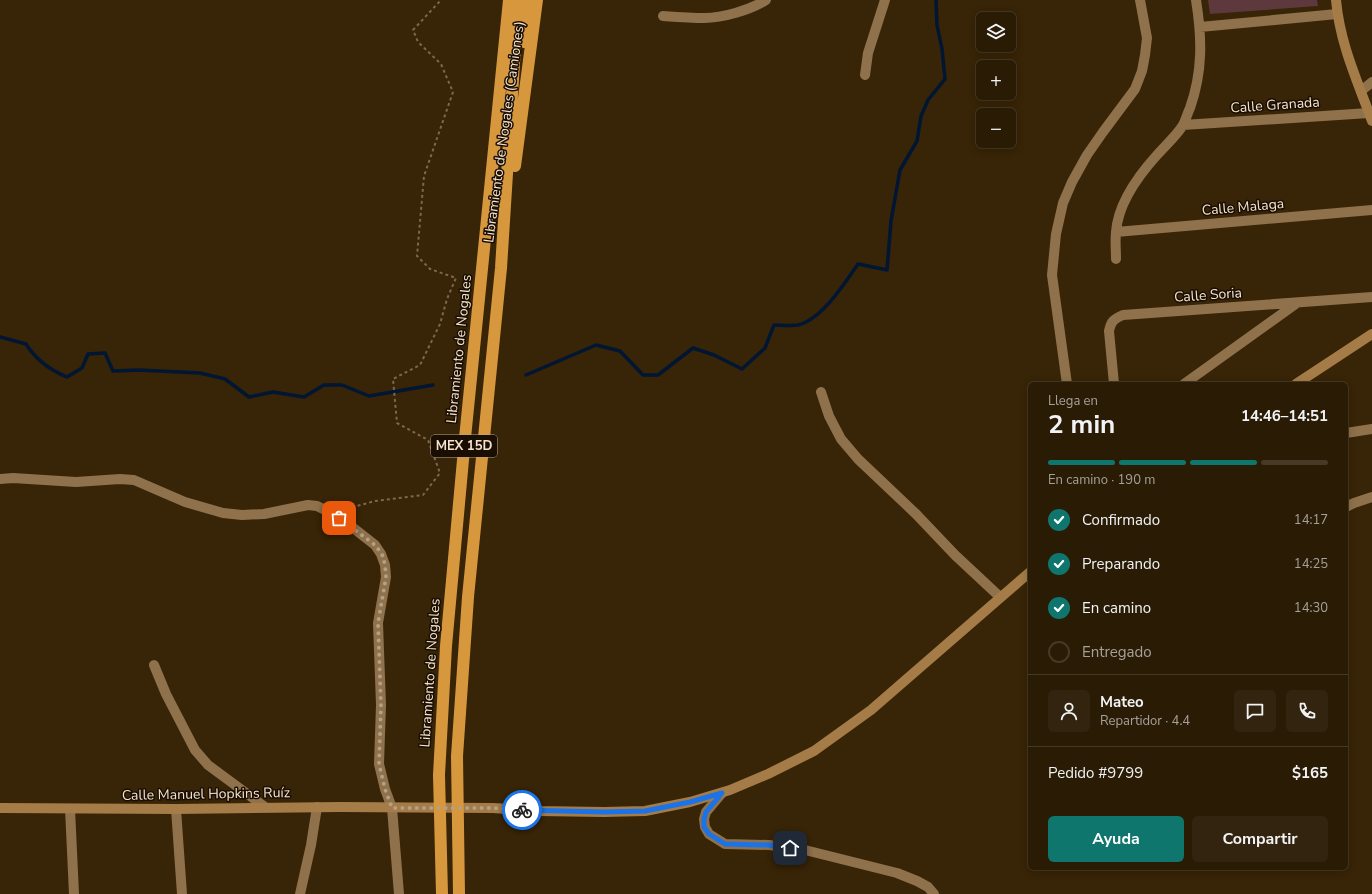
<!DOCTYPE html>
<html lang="es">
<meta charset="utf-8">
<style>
:root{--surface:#2a1b04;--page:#32240e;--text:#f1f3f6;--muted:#a5a19a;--line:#463926;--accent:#0f766e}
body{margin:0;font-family:"Nunito Sans",sans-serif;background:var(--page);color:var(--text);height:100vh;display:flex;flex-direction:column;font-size:15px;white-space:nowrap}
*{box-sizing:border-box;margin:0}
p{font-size:13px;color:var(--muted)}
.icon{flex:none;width:22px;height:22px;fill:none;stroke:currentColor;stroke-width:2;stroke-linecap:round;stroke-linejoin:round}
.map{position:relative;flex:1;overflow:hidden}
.details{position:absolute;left:1028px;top:382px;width:320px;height:488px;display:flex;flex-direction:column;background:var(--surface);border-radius:6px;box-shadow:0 2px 10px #0003,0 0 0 1px var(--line)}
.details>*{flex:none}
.fabs{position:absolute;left:976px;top:12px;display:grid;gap:8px}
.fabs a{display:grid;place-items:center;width:40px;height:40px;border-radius:6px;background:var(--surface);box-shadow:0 2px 10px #0003,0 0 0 1px var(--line);font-size:20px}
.pin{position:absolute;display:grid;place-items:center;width:34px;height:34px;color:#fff;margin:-17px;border-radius:8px;box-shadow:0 2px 6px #0006}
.courier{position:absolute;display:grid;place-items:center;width:40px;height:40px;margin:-20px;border:3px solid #1a73e8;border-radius:50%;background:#fff;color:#222;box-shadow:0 1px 5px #0007}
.head em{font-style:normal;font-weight:700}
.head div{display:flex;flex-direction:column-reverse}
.head{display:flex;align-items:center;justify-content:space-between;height:68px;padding:0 20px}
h1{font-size:26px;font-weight:700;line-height:30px}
.bar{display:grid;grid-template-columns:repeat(4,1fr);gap:6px 4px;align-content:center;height:48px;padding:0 20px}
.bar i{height:5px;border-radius:3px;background:var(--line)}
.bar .on{background:var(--accent)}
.bar p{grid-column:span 4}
.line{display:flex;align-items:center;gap:10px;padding:0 20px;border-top:1px solid var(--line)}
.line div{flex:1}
.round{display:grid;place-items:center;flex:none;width:42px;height:42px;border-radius:6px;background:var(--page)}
ol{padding:0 20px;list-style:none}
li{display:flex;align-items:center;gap:12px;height:44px}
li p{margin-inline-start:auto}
li .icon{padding:4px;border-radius:50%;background:var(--accent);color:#fff;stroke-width:4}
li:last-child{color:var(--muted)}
li i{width:22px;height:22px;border:2px solid var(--line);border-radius:50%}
.primary-button{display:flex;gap:8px;margin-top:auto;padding:8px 20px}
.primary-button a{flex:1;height:46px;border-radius:6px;background:var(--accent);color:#fff;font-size:16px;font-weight:700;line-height:46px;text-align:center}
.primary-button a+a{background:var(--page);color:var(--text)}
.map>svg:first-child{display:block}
.green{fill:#5d383c}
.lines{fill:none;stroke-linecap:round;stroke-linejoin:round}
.stream{stroke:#001633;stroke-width:3.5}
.path{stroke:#7b684d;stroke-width:2;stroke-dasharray:3 3;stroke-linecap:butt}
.street{stroke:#8f714b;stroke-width:10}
.secondary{stroke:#a57c47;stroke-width:10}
.highway{stroke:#d7973d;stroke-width:12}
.done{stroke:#b2a088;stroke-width:4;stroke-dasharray:0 7.2}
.route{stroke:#1a73e8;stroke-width:5}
.labels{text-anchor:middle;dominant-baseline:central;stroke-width:3;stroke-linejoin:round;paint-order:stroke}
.shield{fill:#1a0e02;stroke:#b3a391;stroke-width:1}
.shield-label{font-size:13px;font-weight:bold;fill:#f4e3ce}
.street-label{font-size:14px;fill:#f4e3ce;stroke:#1a0e02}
</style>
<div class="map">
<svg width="1372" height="894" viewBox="0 0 1372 894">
<rect width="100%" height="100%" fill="#382406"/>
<path class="green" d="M1208 0H1317L1318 6 1210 14Z"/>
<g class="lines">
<path class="stream" d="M0 337 26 344C36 360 50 370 67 377L82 368 88 354 105 353 113 371 139 370 200 373 225 379 249 397 273 392 304 397 324 385H342L369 396 433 385
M526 375 596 345 620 351 643 375H658L693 348 714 355 742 369 765 348 774 325C781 325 791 326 798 325 822 319 845 283 858 264L887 270 891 221 900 170 917 141 921 116 928 100 945 79 942 49 937 25 936 0"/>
<path class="path" d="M346 509 375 501 423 495 440 473 428 440 397 423 393 379 420 365 440 324 447 299 456 278 430 269 417 256 424 176 453 92 441 64 418 42 413 30 441 0"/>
<path class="street" d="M663 16C677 17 690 18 704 18 723 18 750 10 766 0
M1200 27 1337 14
M865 75 868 53 885 0
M1361 91 1372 82
M1183 125 1369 113
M1116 232 1372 210
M1116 259C1116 250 1115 241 1116 232 1118 203 1138 176 1157 155 1164 147 1178 134 1183 125 1186 120 1187 114 1190 108 1203 71 1202 38 1196 0
M1067 384 1052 275 1056 234 1063 203 1072 182 1087 155 1103 132 1135 89 1142 71 1145 55 1147 38 1140 0
M1114 384 1109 331C1111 321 1114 319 1123 315L1372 297
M1184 384 1297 303
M821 392 829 416 841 439 858 459 916 514 955 555 1000 597
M1346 433 1372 429
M0 479 13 478 76 482 120 479 134 480 185 502 223 513 242 515 264 514 308 505 317 506 331 513 347 523 375 545 381 554 385 565 386 577 378 623 381 705 379 764 385 789 392 808 399 894
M1346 507 1354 503 1372 497
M154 665 166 694 195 750 208 765 265 807
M722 793 706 812 704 819 705 827 709 834 725 844 769 845 801 849 897 873 917 881 928 887 934 894
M70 809 74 894
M176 809 182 894
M300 894 311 845 317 807"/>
<path class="secondary" d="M1336 0C1340 44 1357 80 1372 121
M1296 384 1372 334
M0 808 176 809 340 807 493 808 538 811 604 812 645 811 690 802 730 790 768 774 814 751 871 710 1030 572"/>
<path class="highway" d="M524 42 528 0
M515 166 537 0
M442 894 439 775 446 646 465 438 509 0
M459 894 457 756 468 597 501 268 518 0"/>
</g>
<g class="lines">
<path class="done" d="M339 518 375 545 382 554 385 565 386 577 378 623 381 705 379 764 385 789 392 808H493L522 810"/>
<path class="route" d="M522 810 604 812 645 811 690 802 722 793 706 812 704 819V827L709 834 725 844 768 845 790 848"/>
</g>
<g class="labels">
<rect class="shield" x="431" y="435" width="66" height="22" rx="3"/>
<g class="shield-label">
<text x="464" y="446">MEX 15D</text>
</g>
<g class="street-label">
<text transform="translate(1275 105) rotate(-4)">Calle Granada</text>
<text transform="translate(504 132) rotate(-82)">Libramiento de Nogales (Camiones)</text>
<text transform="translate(1243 207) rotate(-5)">Calle Malaga</text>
<text transform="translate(1208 295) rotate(-4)">Calle Soria</text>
<text transform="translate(459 349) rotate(-84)">Libramiento de Nogales</text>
<text transform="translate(430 673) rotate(-86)">Libramiento de Nogales</text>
<text transform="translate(206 794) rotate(-1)">Calle Manuel Hopkins Ruíz</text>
</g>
</g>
</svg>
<div class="fabs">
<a><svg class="icon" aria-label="layers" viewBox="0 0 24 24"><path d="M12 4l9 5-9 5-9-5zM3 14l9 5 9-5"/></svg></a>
<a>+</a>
<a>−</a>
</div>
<div class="pin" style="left:339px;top:518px;background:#ea580c"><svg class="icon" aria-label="bag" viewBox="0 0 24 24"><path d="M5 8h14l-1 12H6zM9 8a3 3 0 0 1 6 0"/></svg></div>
<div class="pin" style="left:790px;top:848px;background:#1f2937"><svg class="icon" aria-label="home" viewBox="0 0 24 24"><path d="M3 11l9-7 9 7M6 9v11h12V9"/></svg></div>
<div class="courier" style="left:522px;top:810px"><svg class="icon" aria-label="bike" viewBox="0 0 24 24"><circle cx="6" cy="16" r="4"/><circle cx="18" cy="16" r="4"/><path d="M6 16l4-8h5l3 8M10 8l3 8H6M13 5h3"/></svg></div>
<section class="details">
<div class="head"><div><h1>2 min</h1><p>Llega en</p></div><em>14:46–14:51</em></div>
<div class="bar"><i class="on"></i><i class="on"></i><i class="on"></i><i></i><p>En camino · 190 m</p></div>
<ol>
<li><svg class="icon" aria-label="check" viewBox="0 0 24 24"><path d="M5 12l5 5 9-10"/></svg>Confirmado<p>14:17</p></li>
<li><svg class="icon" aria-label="check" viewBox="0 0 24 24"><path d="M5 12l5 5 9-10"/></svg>Preparando<p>14:25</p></li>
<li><svg class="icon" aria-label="check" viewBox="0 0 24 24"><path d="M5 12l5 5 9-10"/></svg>En camino<p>14:30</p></li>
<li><i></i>Entregado</li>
</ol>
<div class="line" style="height:72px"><a class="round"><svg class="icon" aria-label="person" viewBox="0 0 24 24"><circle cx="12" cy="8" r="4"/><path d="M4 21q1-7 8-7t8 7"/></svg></a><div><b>Mateo</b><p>Repartidor · 4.4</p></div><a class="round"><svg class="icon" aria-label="chat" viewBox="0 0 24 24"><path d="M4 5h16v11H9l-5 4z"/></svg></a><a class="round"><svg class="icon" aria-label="phone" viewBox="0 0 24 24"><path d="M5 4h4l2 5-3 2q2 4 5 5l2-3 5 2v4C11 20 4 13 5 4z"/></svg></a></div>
<div class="line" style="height:52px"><div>Pedido #9799</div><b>$165</b></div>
<div class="primary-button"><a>Ayuda</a><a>Compartir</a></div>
</section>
</div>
